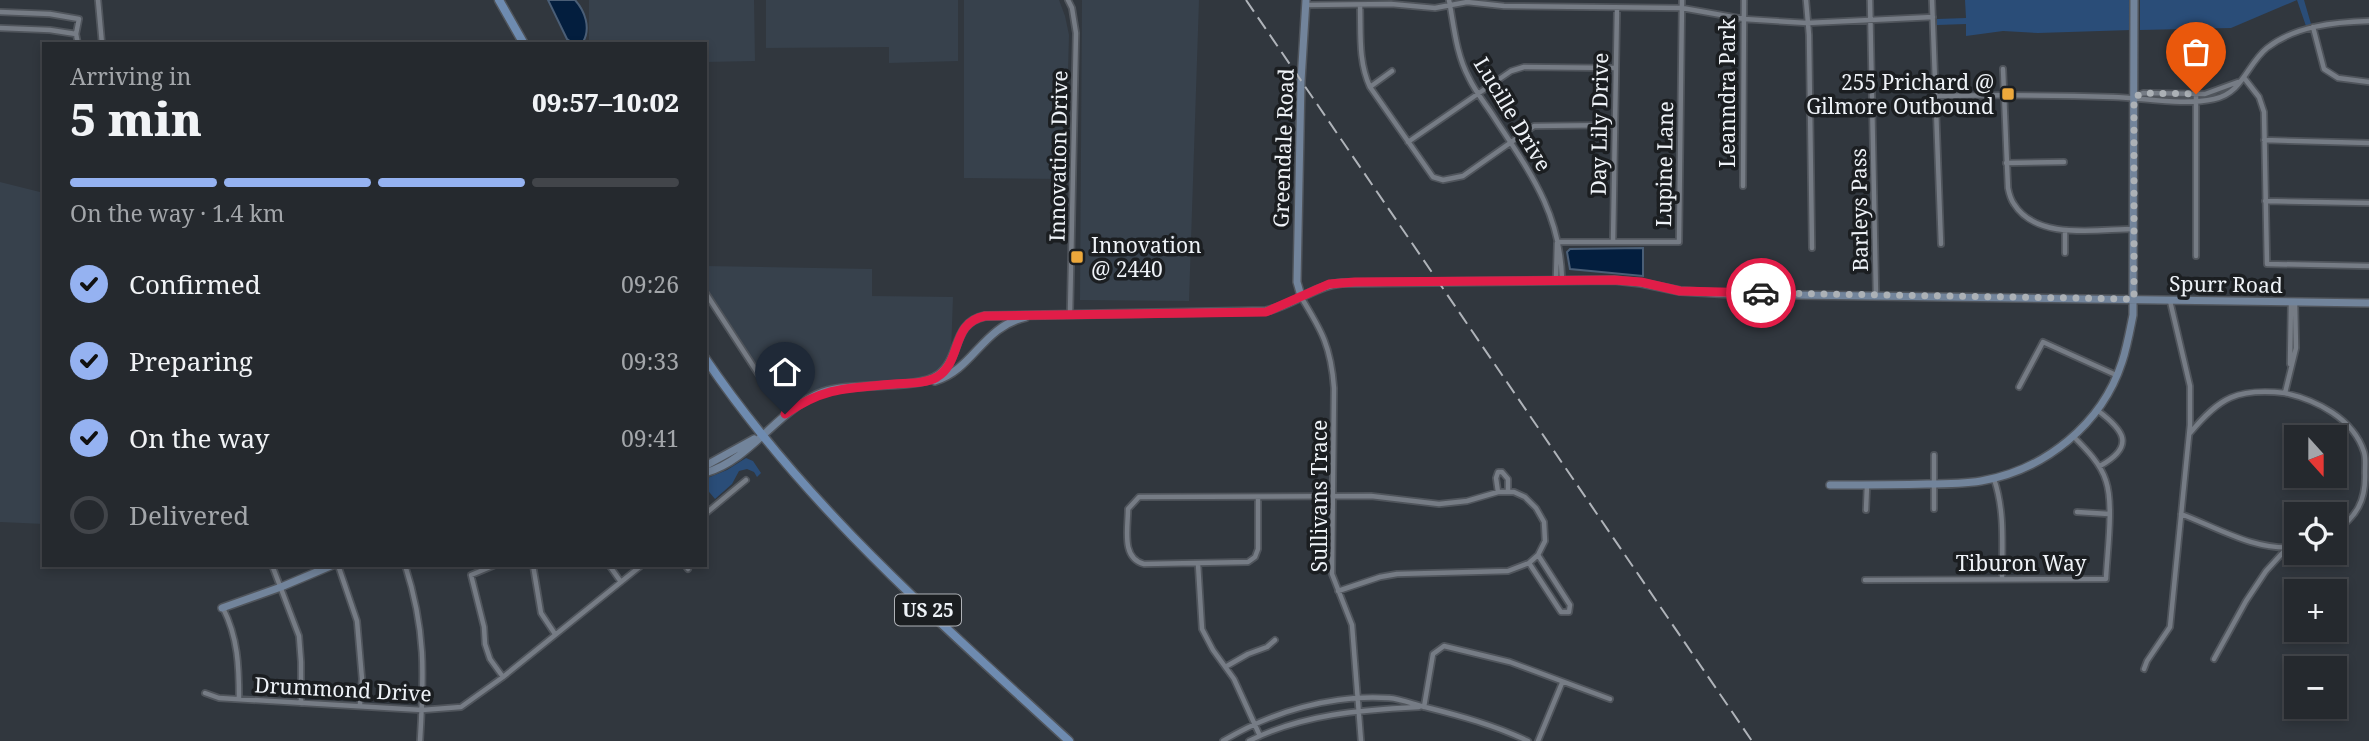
<!DOCTYPE html>
<meta charset="utf-8">
<style>
:root{--surface:#25292e;--page:#31353a;--text:#f1f3f6;--muted:#a3a6aa;--line:#42454a;--accent:#95b2f1}
body{margin:0;font-family:"Noto Serif",serif;background:var(--page);color:var(--text);height:100vh;display:flex;flex-direction:column;font-size:26px;white-space:nowrap}
*{box-sizing:border-box;margin:0}
p{font-size:23px;color:var(--muted)}
.icon{flex:none;width:38px;height:38px;fill:none;stroke:currentColor;stroke-width:2;stroke-linecap:round;stroke-linejoin:round}
.map{position:relative;flex:1;overflow:hidden}
.panel{position:absolute;left:42px;top:42px;width:665px;height:525px;display:flex;flex-direction:column;background:var(--surface);border-radius:0px;box-shadow:0 4px 10px #0003,0 0 0 2px var(--line)}
.panel>*{flex:none}
.needle{width:46px;rotate:159deg}
.buttons{position:absolute;left:2284px;top:425px;display:grid;gap:14px}
.buttons a{display:grid;place-items:center;width:63px;height:63px;border-radius:0px;background:var(--surface);box-shadow:0 4px 10px #0003,0 0 0 2px var(--line);font-size:35px}
.pin{position:absolute;display:grid;place-items:center;width:60px;height:60px;color:#fff;margin:-72px -30px;border-radius:50% 50% 50% 0;rotate:-45deg;box-shadow:0 0 7px #0007}
.pin .icon{rotate:45deg}
.courier{position:absolute;display:grid;place-items:center;width:70px;height:70px;margin:-35px;border:5px solid #e11d48;border-radius:50%;background:#fff;color:#222;box-shadow:0 2px 9px #0007}
.headline em{font-style:normal;font-weight:800}
.headline div{display:flex;flex-direction:column-reverse}
.headline{display:flex;align-items:center;justify-content:space-between;height:119px;padding:0 28px}
h1{font-size:46px;font-weight:800;line-height:52px}
.bar{display:grid;grid-template-columns:repeat(4,1fr);gap:10px 7px;align-content:center;height:84px;padding:0 28px}
.bar i{height:9px;border-radius:5px;background:var(--line)}
.bar .current{background:var(--accent)}
.bar p{grid-column:span 4}
ol{padding:0 28px;list-style:none}
li{display:flex;align-items:center;gap:21px;height:77px}
li p{margin-inline-start:auto}
li .icon{padding:7px;border-radius:50%;background:var(--accent);color:#111;stroke-width:4}
li:last-child{color:var(--muted)}
li i{width:38px;height:38px;border:4px solid var(--line);border-radius:50%}
.map>svg:first-child{display:block}
.built{fill:#37414c}
.green{fill:#2a4d78}
.water{fill:#031e3e;stroke:#4a5e76;stroke-width:2}
.lines{fill:none;stroke-linecap:round;stroke-linejoin:round}
.street-casing{stroke:#50555c;stroke-width:8}
.secondary-casing{stroke:#50555c;stroke-width:10}
.primary-casing{stroke:#50555c;stroke-width:11}
.street{stroke:#767c85;stroke-width:4.5}
.secondary{stroke:#72849b;stroke-width:7}
.primary{stroke:#6e8bb0;stroke-width:8}
.rail{stroke:#afb3b9;stroke-width:2;stroke-dasharray:14 7;stroke-linecap:butt}
.done{stroke:#acb1b6;stroke-width:7;stroke-dasharray:0 12.6}
.route{stroke:#e11d48;stroke-width:9}
.poi-dot{fill:#eda83b;stroke:#1b1e21;stroke-width:2.5}
.labels{text-anchor:middle;dominant-baseline:central;stroke-width:7;stroke-linejoin:round;paint-order:stroke}
.shield{fill:#1b1e21;stroke:#afb2b7;stroke-width:2}
.shield-label{font-size:19px;font-weight:bold;fill:#eef2f7}
.poi-label{font-size:21px;fill:#eef2f7;stroke:#1b1e21;text-anchor:end}
.street-label{font-size:21px;fill:#eef2f7;stroke:#1b1e21}
</style>
<div class="map">
<svg width="2369" height="741" viewBox="0 0 2369 741">
<rect width="100%" height="100%" fill="#31373e"/>
<path class="built" d="M589 0H754L755 61 705 62V44H589Z
M766 0H958V61L889 63V47L766 48Z
M964 0H1059L1065 16 1069 35 1065 179 964 178Z
M1082 0H1199L1189 301 1080 300Z
M0 182 44 193V524L0 522Z
M705 266 872 269V296L953 297 951 353 939 371 919 381 853 382 827 387 804 396 783 409 705 296Z"/>
<path class="green" d="M1965 0H2131V30L2038 33 2003 31 1966 36V24L1937 25V19L1966 18Z
M2140 0H2304L2311 24 2306 26 2297 0 2231 28 2140 30Z
M746 458 753 461 761 473 757 477 754 472 747 469 739 471 732 484 715 499 705 487V479L727 470Z"/>
<path class="water" d="M548 0H575C585 11 591 28 583 42L574 44 567 39Z
M1643 248V276L1570 269 1567 252 1570 249Z"/>
<g class="lines">
<g class="street-casing">
<path id="street" d="M98 0 102 44
M1068 0 1072 8 1076 33 1070 313
M1449 0C1454 26 1456 54 1469 78 1475 91 1484 102 1492 114 1528 170 1560 210 1562 279
M1806 0 1809 35 1812 248
M1870 0 1876 295
M1932 0 1941 244
M1306 5 1391 4 1435 8 1467 2 1504 6 1682 8 1744 19 1807 23 1933 17
M1360 5C1361 33 1358 61 1370 87L1433 177 1443 180 1463 176 1534 126 1615 125
M0 12 50 14 79 19 76 34 78 44
M2313 27 2324 69 2338 78 2369 82
M0 28 50 30 76 34
M2003 69 2008 188C2009 193 2011 200 2014 204 2037 241 2098 229 2134 229
M2245 79 2259 97 2264 112 2267 264 2369 266
M1370 87 1392 71
M2196 94V256
M1936 96C1995 95 2054 95 2113 97 2146 98 2182 106 2214 99 2243 93 2247 64 2267 48 2295 26 2335 22 2369 21
M2135 97 2143 93 2205 94 2238 82
M2264 140 2369 143
M1408 142 1511 71 1524 67 1616 68
M2006 163 2064 162
M1743 186 1744 0
M2265 201 2369 203
M1558 242H1679L1682 0
M1613 242 1617 8
M2065 253V230
M1556 279 1557 243
M705 292 761 378
M1301 297C1322 331 1331 347 1334 388L1332 574 1352 625 1361 741
M2290 364 2291 302
M2019 387 2043 342 2116 375
M2285 393C2316 400 2353 418 2364 452 2366 458 2365 466 2365 473 2366 500 2357 517 2334 532
M2097 410C2124 430 2136 446 2100 466
M2190 433C2220 397 2237 388 2285 393L2296 348 2295 302
M1994 479C2005 511 2002 545 2002 579
M1498 492 1496 478 1498 472H1502L1508 479V491
M1258 497V549L1255 557 1248 562 1144 564C1121 558 1128 529 1128 509L1139 497 1371 496 1439 504 1467 501 1498 492H1514L1525 497 1536 508 1544 522 1545 541 1538 555 1529 563 1508 571 1397 574 1380 577 1338 591
M1934 509V455
M1866 510 1867 485
M2077 512 2109 514
M705 514 746 480
M2181 514C2218 528 2255 551 2296 547
M1529 563 1561 612H1569L1570 605 1538 555
M1198 564 1202 629 1213 650 1234 679 1260 736
M272 565 299 636 301 662V703
M338 565 357 621 362 679 360 704
M405 565C426 630 424 674 420 741
M495 565 471 575 484 627 485 644 490 659 503 677
M533 565 541 613 555 634
M609 565 621 582
M685 565 688 569
M1865 580 2106 579C2107 553 2114 505 2106 481 2101 464 2086 449 2074 437
M223 608C238 638 239 666 239 699
M2214 659 2246 601 2266 571 2287 548
M1227 666 1248 654 1267 647 1275 640
M2144 669 2147 661 2170 627 2190 425V386L2170 301
M205 693 219 698 422 710 461 707 503 677 642 565
M1424 707 1433 654 1444 646 1510 662 1610 699
M1223 741C1271 712 1332 694 1389 698 1401 699 1413 704 1425 707 1461 716 1494 725 1528 741
M1249 741C1303 714 1360 710 1419 707
M1538 741 1562 683"/>
</g>
<g class="secondary-casing">
<path id="secondary" d="M1301 296 1297 282 1301 81 1306 0
M935 381C974 369 982 327 1026 317
M705 466 754 439
M705 473C753 459 777 409 823 392 851 382 919 390 938 375 962 358 951 323 985 316L1266 311C1293 305 1314 286 1342 283L1614 280 1641 283 1680 291 1732 294 2369 303
M1830 485C1863 485 1895 485 1927 484 1945 484 1963 484 1981 481 2045 470 2102 424 2122 362 2127 347 2130 330 2133 315L2134 0
M222 608 281 587 333 565"/>
</g>
<g class="primary-casing">
<path id="primary" d="M499 0 524 44
M705 358C806 507 938 620 1069 741"/>
</g>
<use href="#street" class="street"/>
<use href="#secondary" class="secondary"/>
<use href="#primary" class="primary"/>
<path class="rail" d="M1246 0 1752 741"/>
</g>
<g class="lines">
<path class="done" d="M1761 293 2134 299V97L2143 93 2196 94"/>
<path class="route" d="M785 414C824 387 848 388 894 384 907 383 925 384 937 377 963 361 950 323 985 316L1266 312 1329 284 1355 282 1614 280 1641 282 1680 291 1761 293"/>
</g>
<g class="poi-dot">
<rect x="2001" y="87" width="14" height="14" rx="3.5"/>
<rect x="1070" y="250" width="14" height="14" rx="3.5"/>
</g>
<g class="labels">
<rect class="shield" x="895" y="594.5" width="66" height="31" rx="5"/>
<g class="shield-label">
<text x="928" y="610">US 25</text>
</g>
<g class="poi-label">
<text x="1994" y="82">255 Prichard @<tspan x="1994" dy="24">Gilmore Outbound</tspan></text>
<text x="1091" y="245" text-anchor="start">Innovation<tspan x="1091" dy="24">@ 2440</tspan></text>
</g>
<g class="street-label">
<text transform="translate(1727 93) rotate(-90)">Leanndra Park</text>
<text transform="translate(1513 114) rotate(59)">Lucille Drive</text>
<text transform="translate(1599 124) rotate(-89)">Day Lily Drive</text>
<text transform="translate(1283 148) rotate(-88)">Greendale Road</text>
<text transform="translate(1058 156) rotate(-89)">Innovation Drive</text>
<text transform="translate(1664 164) rotate(-89)">Lupine Lane</text>
<text transform="translate(1859 210) rotate(-91)">Barleys Pass</text>
<text transform="translate(2226 284) rotate(1)">Spurr Road</text>
<text transform="translate(1319 496) rotate(-90)">Sullivans Trace</text>
<text x="2021" y="563">Tiburon Way</text>
<text transform="translate(343 689) rotate(3)">Drummond Drive</text>
</g>
</g>
</svg>
<div class="buttons">
<a><svg class="needle" viewBox="-14 -14 28 28"><path d="M0-13l5 13h-10z" fill="#e53935"/><path d="M0 13l5-13h-10z" fill="#a3a6aa"/></svg></a>
<a><svg class="icon" aria-label="locate" viewBox="0 0 24 24"><circle cx="12" cy="12" r="6"/><path d="M12 2v4M12 18v4M2 12h4M18 12h4"/></svg></a>
<a>+</a>
<a>−</a>
</div>
<div class="pin" style="left:2196px;top:94px;background:#ea580c"><svg class="icon" aria-label="bag" viewBox="0 0 24 24"><path d="M5 8h14l-1 12H6zM9 8a3 3 0 0 1 6 0"/></svg></div>
<div class="pin" style="left:785px;top:414px;background:#1f2937"><svg class="icon" aria-label="home" viewBox="0 0 24 24"><path d="M3 11l9-7 9 7M6 9v11h12V9"/></svg></div>
<div class="courier" style="left:1761px;top:293px"><svg class="icon" aria-label="car" viewBox="0 0 24 24"><path d="M5 17H2v-5l4-1 3-4h7l3 4 3 1v5h-3M9 17h6M6 11h13"/><circle cx="7" cy="17" r="2"/><circle cx="17" cy="17" r="2"/></svg></div>
<section class="panel">
<div class="headline"><div><h1>5 min</h1><p>Arriving in</p></div><em>09:57–10:02</em></div>
<div class="bar"><i class="current"></i><i class="current"></i><i class="current"></i><i></i><p>On the way · 1.4 km</p></div>
<ol>
<li><svg class="icon" aria-label="check" viewBox="0 0 24 24"><path d="M5 12l5 5 9-10"/></svg>Confirmed<p>09:26</p></li>
<li><svg class="icon" aria-label="check" viewBox="0 0 24 24"><path d="M5 12l5 5 9-10"/></svg>Preparing<p>09:33</p></li>
<li><svg class="icon" aria-label="check" viewBox="0 0 24 24"><path d="M5 12l5 5 9-10"/></svg>On the way<p>09:41</p></li>
<li><i></i>Delivered</li>
</ol>
</section>
</div>
